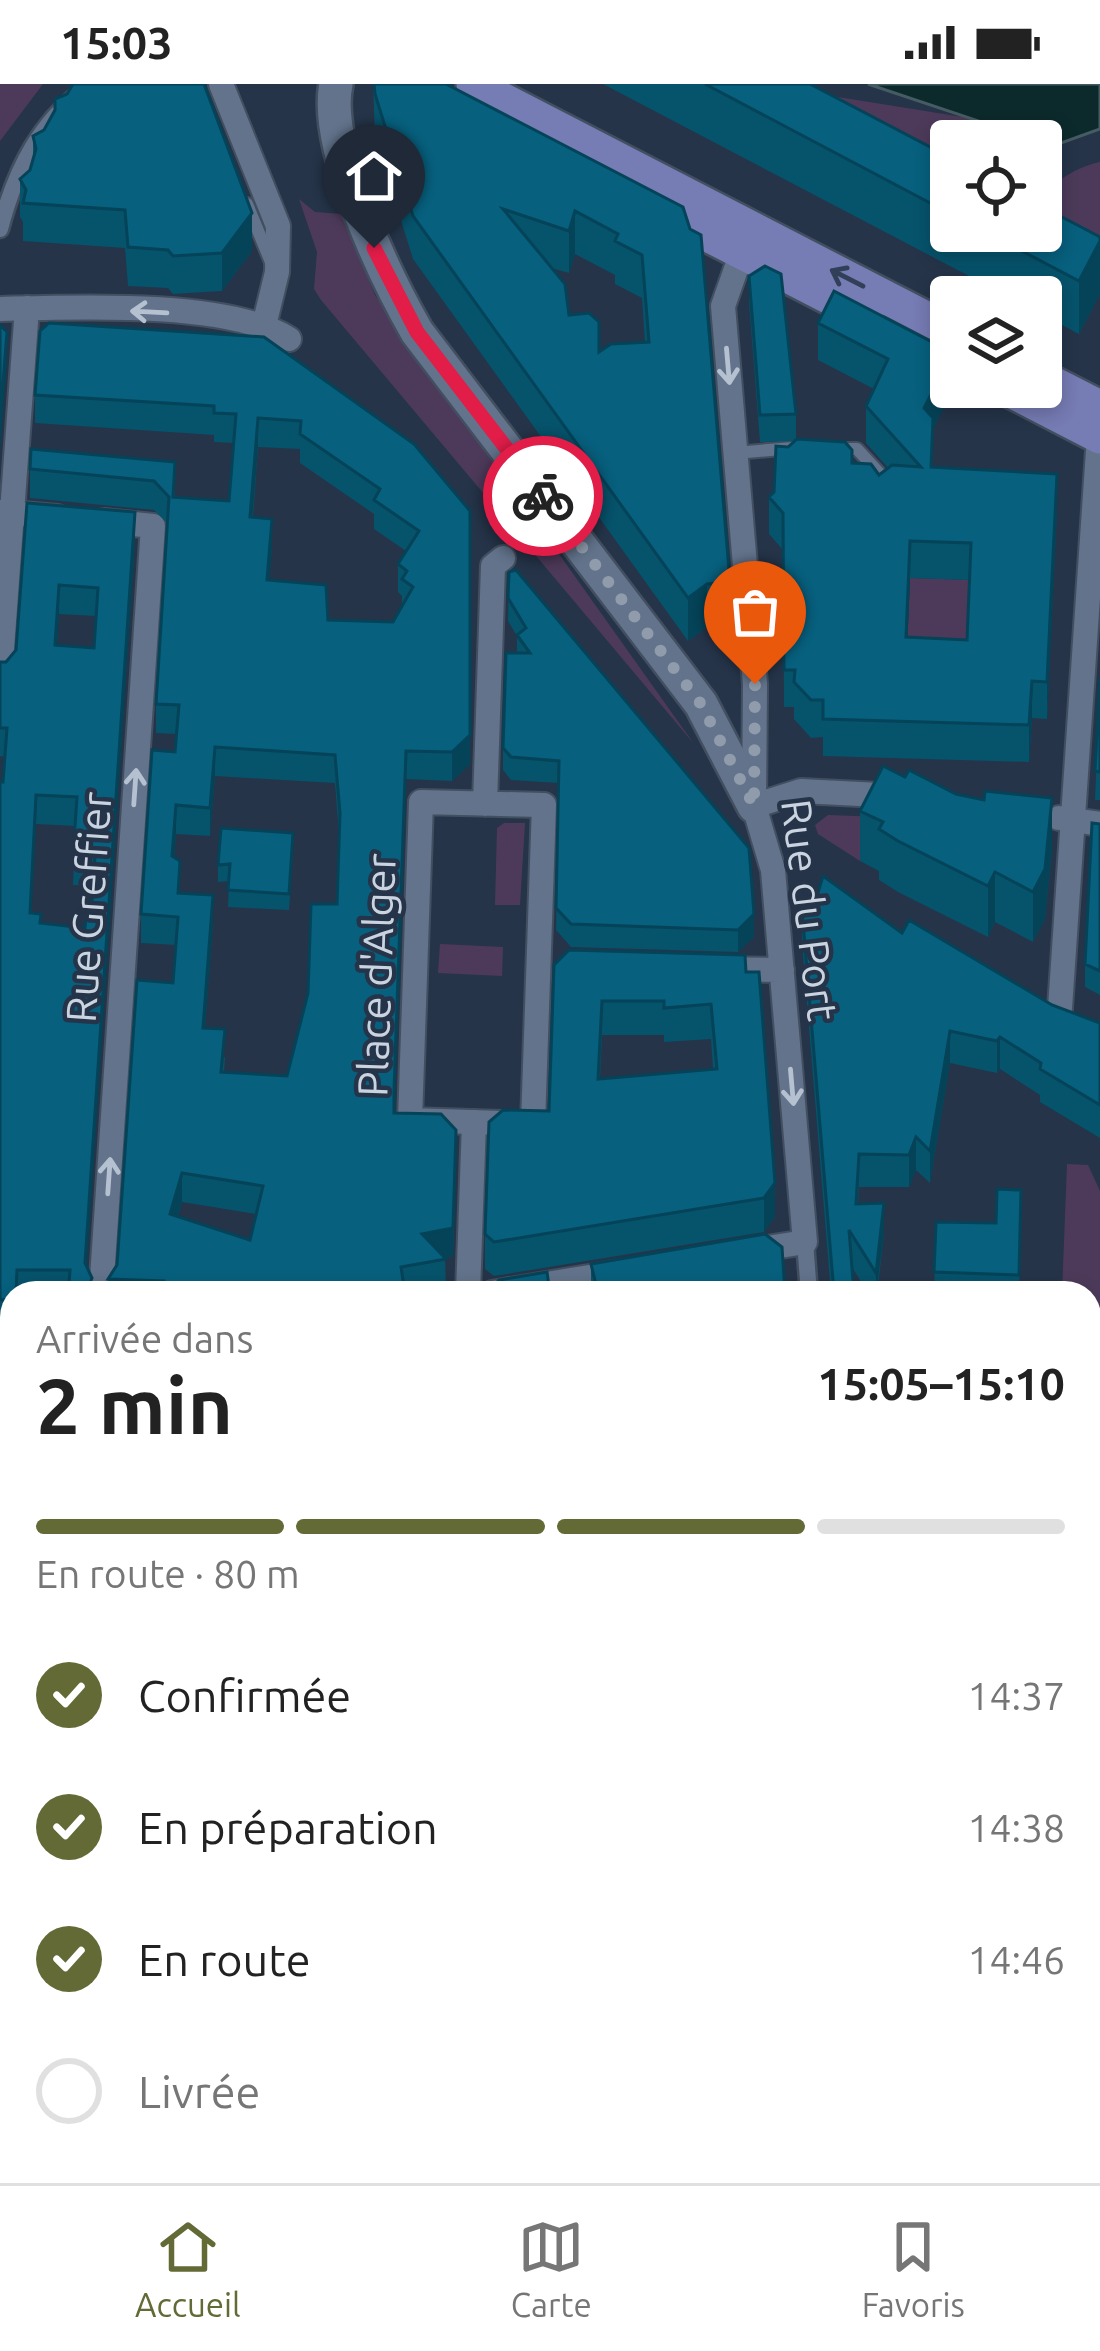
<!DOCTYPE html>
<html lang="fr">
<meta charset="utf-8">
<style>
:root{--surface:#fff;--page:#f6f6f6;--text:#222;--muted:#767676;--line:#e0e0e0;--accent:#636a35}
body{margin:0;font-family:Ubuntu,sans-serif;background:var(--page);color:var(--text);height:100vh;display:flex;flex-direction:column;font-size:45px;white-space:nowrap}
*{box-sizing:border-box;margin:0}
p{font-size:39px;color:var(--muted)}
.icon{flex:none;width:66px;height:66px;fill:none;stroke:currentColor;stroke-width:2;stroke-linecap:round;stroke-linejoin:round}
.map{position:relative;flex:1;overflow:hidden}
.side{position:absolute;left:0px;top:1197px;width:1101px;height:903px;display:flex;flex-direction:column;background:var(--surface);border-radius:36px 36px 0 0;box-shadow:0 6px 18px #0003}
.side>*{flex:none}
.fabs{position:absolute;left:930px;top:36px;display:grid;gap:24px}
.fabs a{display:grid;place-items:center;width:132px;height:132px;border-radius:12px;background:var(--surface);box-shadow:0 6px 18px #0003;font-size:60px}
.pin{position:absolute;display:grid;place-items:center;width:102px;height:102px;color:#fff;margin:-123px -51px;border-radius:50% 50% 50% 0;rotate:-45deg;box-shadow:0 0 12px #0007}
.pin .icon{rotate:45deg}
.courier{position:absolute;display:grid;place-items:center;width:120px;height:120px;margin:-60px;border:9px solid #e11d48;border-radius:50%;background:#fff;color:#222;box-shadow:0 3px 15px #0007}
.overview em{font-style:normal;font-weight:700}
.overview div{display:flex;flex-direction:column-reverse}
.overview{display:flex;align-items:center;justify-content:space-between;height:204px;padding:0 36px}
h1{font-size:78px;font-weight:700;line-height:90px}
.bar{display:grid;grid-template-columns:repeat(4,1fr);gap:18px 12px;align-content:center;height:144px;padding:0 36px}
.bar i{height:15px;border-radius:9px;background:var(--line)}
.bar .current{background:var(--accent)}
.bar p{grid-column:span 4}
ol{padding:0 36px;list-style:none}
li{display:flex;align-items:center;gap:36px;height:132px}
li p{margin-inline-start:auto}
li .icon{padding:12px;border-radius:50%;background:var(--accent);color:#fff;stroke-width:4}
li:last-child{color:var(--muted)}
li i{width:66px;height:66px;border:6px solid var(--line);border-radius:50%}
.status{display:flex;justify-content:space-between;align-items:center;height:84px;padding:0 60px;background:var(--surface);direction:ltr}
.status svg{height:33px;fill:currentColor}
.menu{display:flex;justify-content:space-around;align-items:center;height:168px;border-top:3px solid var(--line);background:var(--surface);font-size:33px;color:var(--muted)}
.menu a{display:grid;justify-items:center;gap:6px}
.menu .current{color:var(--accent)}
.map>svg:first-child{display:block}
.green{fill:#4d3a5a}
.water{fill:#0c292b;stroke:#455c62;stroke-width:3}
.lines{fill:none;stroke-linecap:round;stroke-linejoin:round}
.service-casing{stroke:#424f60;stroke-width:16}
.pedestrian-casing{stroke:#424f60;stroke-width:21}
.minor-casing{stroke:#424f60;stroke-width:28}
.secondary-casing{stroke:#424f60;stroke-width:38}
.primary-casing{stroke:#424f60;stroke-width:38}
.service{stroke:#62738b;stroke-width:12}
.pedestrian{stroke:#62738b;stroke-width:16}
.minor{stroke:#62738b;stroke-width:24}
.secondary{stroke:#62738b;stroke-width:33}
.primary{stroke:#767cb4;stroke-width:33}
.tram{stroke:#949faf;stroke-width:3}
.wall{fill:#06536c;fill-rule:evenodd}
.shaded-wall{fill:#054358}
.building{fill:#07607e;stroke:#054358;stroke-width:3;fill-rule:evenodd}
.oneway{stroke:#313f59}
.oneway2{stroke:#b5c1d0}
.done{stroke:#909cac;stroke-width:12;stroke-dasharray:0 21.6}
.route{stroke:#e11d48;stroke-width:15}
.labels{text-anchor:middle;dominant-baseline:central;stroke-width:9;stroke-linejoin:round;paint-order:stroke}
.street-label{font-size:42px;fill:#cad4e1;stroke:#253449}
</style>
<div class="status"><b>15:03</b><svg viewBox="0 0 49 12"><path d="M0 12V9h3v3zM5 12V6h3v6zM10 12V3h3v9zM15 12V0h3v12zM26 1h20v11H26zM47 4h2v5h-2z"/></svg></div>
<div class="map">
<svg width="1100" height="2099" viewBox="0 0 1100 2099">
<rect width="100%" height="100%" fill="#253449"/>
<path class="green" d="M0 0H43L0 57Z
M813 9 969 34 1038 57H951V79Z
M1100 78V161L1041 129C1041 102 1076 83 1100 78Z
M299 115 315 128 343 130 375 211 694 660 321 216 314 205 317 168Z
M910 494 971 496 967 593 906 590Z
M828 731 883 733 860 777 818 750 815 741Z
M504 739H525L520 821H495L497 744Z
M440 860 503 863 502 892 438 889Z
M1067 1080 1088 1081 1100 1107V1260H1089V1209H1062Z"/>
<path class="water" d="M868 0H1100V45L1053 62Z"/>
<g class="lines">
<g class="service-casing">
<path id="service" d="M247 120 273 183
M836 365H857L882 392V404
M735 369 792 364"/>
</g>
<g class="pedestrian-casing">
<path id="pedestrian" d="M0 145C16 84 40 37 91 0
M805 1158 809 1209
M1089 1683 1100 1684"/>
</g>
<g class="minor-casing">
<path id="minor" d="M221 0 278 142 277 188 261 254
M742 168 723 222 755 600 754 722 773 786 805 1158 749 1167
M0 225C74 223 230 216 289 255
M0 428 57 433
M0 592 27 224
M421 718 544 721 533 1040 410 1036Z
M485 720 493 482 503 474
M754 722 801 707 899 712
M1059 734 1100 740
M718 885 782 886
M1060 924 1099 352
M101 1209 153 442 104 437
M468 1209 474 1038
M492 1209 620 1188
M896 2088 897 2099
M351 2099 394 2088"/>
</g>
<g class="secondary-casing">
<path id="secondary" d="M336 0C323 63 385 192 417 248L701 620 754 722
M0 1986 12 2002
M74 2088 80 2099"/>
</g>
<g class="primary-casing">
<path id="primary" d="M473 0 951 247
M651 122 867 233
M1041 293 1100 323
M1003 303 1100 353"/>
</g>
<use href="#service" class="service"/>
<use href="#pedestrian" class="pedestrian"/>
<use href="#minor" class="minor"/>
<use href="#secondary" class="secondary"/>
<use href="#primary" class="primary"/>
<path class="tram" d="M1089 1783 1100 1774
M0 2024 12 2040
M0 2057 12 2079
M52 2088 65 2099
M254 2099 296 2088
M299 2099 340 2088"/>
</g>
<path class="wall" d="M373 0H446L683 123 730 498V541L707 543 688 557 413 175 375 53ZM575 170 615 191V200L642 214 645 258 599 268 569 231 551 184 569 189Z
M603 0H810L951 74V147H1041L1100 153V210L1079 250 1041 230V213H1009Z
M33 52 252 167 222 207 173 210 168 204 128 202 125 164 23 157V138L20 133V95L30 86 33 76Z
M749 192 796 330V356L879 391 888 384 866 359V322L874 305 818 276V239L953 303 933 345 932 383 1057 427 1047 635 1032 634 1029 678 823 672V653L811 654 794 635V623H784L783 466 769 450V413L774 408 795 357 760 358 749 219ZM910 494 969 496 967 556 907 553Z
M264 253 470 427V680L452 697 406 695 394 1020V1029L456 1075 453 1172 445 1174 446 1204 418 1209H108V1195L117 1181 173 899 176 861 141 859V830L175 668 176 650 156 649V620L168 440 154 426 30 414V385L175 378V413L229 417 234 359 214 358V351L35 339V311ZM258 363 300 365V379L374 430V445L406 467 398 480V508L402 512V522L393 538 328 536 269 496 272 464 253 433ZM215 692 335 699 339 750 337 820 287 992 224 988 225 974 205 944 213 840 180 809 174 773 176 750 210 752ZM182 1118 256 1130 250 1156 178 1133Z
M27 419 135 457 86 1182 92 1209H12V1244L0 1245V698H3L5 673 0 672V578H6L16 566ZM59 530 96 532 94 564 57 561ZM36 740 75 742 73 801 93 802 91 833 85 844 41 839 31 829Z
M509 488 754 853 738 868 571 863 556 846 559 699 511 696 503 686V664L517 569V552L508 537Z
M1100 594V716H1095Z
M860 727 1052 765 1045 835 1033 858 995 838 988 853 898 808 879 796V787L860 777Z
M1100 740V911L1085 903V880Z
M293 766 289 826 228 823 229 797 218 798V781Z
M802 826 902 849 1052 921 1100 939V1054L1040 1018V1011L1000 985 997 989 950 979 930 1099 916 1086 909 1103H859L858 1120 884 1151 877 1209H868L852 1183 854 1209H831L802 859Z
M745 871 775 1133 764 1148 494 1192 485 1185V1150L549 1027 554 881ZM602 951H664V958L711 955 713 985 600 995Z
M1021 1135 1019 1209H934L936 1138 996 1139Z
M591 1180 785 1209H591Z
M1089 1316 1100 1317V1659L1089 1658Z
M12 1636V1950L0 1936V1642Z
M133 2088H207L165 2099H143Z"/>
<path class="shaded-wall" d="M575 127V170L569 189V147Z
M252 129V167L222 207V169Z
M1100 157V210L1079 250V197Z
M7 248V277L0 366V338Z
M951 272 953 306 933 345 931 420 924 324Z
M258 334V363L250 462V433Z
M1057 390V427L1047 635V598Z
M135 428V457L85 1208V1179Z
M272 435V464L267 524V496Z
M910 457V494L906 590V553Z
M707 500V543L688 557V514Z
M59 501V530L55 590V561Z
M1032 597V634L1029 678V641Z
M470 651V680L452 697V668Z
M215 663V692L210 752V724Z
M36 711V740L30 858V829Z
M1052 714V765L1045 835 1033 858V808Z
M176 721V750L172 800V772Z
M995 788V838L988 853V802Z
M213 811V840L203 972V944Z
M754 830V853L738 868V846Z
M950 947V979L930 1099V1067Z
M1000 953V985L997 989V957Z
M456 1046 453 1172 422 1179V1150Z
M916 1053V1086L909 1103V1071Z
M182 1089V1118L170 1159V1130Z
M775 1099V1133L764 1148V1114Z
M884 1119V1151L876 1209V1189Z
M12 1605V1634L0 1639V1610Z
M147 2088H207L165 2099H147Z"/>
<path class="building" d="M73 0H204L252 129 222 169 173 172 168 166 128 163 125 126 23 119 26 106 20 95 30 86 36 65 33 52 44 46 55 26V15L67 10Z
M374 0H446L683 123 690 145 701 151 730 498 707 500 688 514 413 132 375 10ZM503 125 569 147 575 127 618 150 615 157 642 171 649 258 611 260 599 268V238L589 229 569 231 565 200Z
M705 0H810L951 74V130Z
M1041 122 1100 153V157L1079 197 984 147H1041Z
M765 182 781 190 796 330 760 331 749 192Z
M834 207 951 268V272L924 324 933 334 931 383 1057 390 1047 598 1032 597 1029 641 823 635V616H811L794 598 795 586H784L783 429 769 413 774 408 776 362 788 363 797 355 845 358 852 366V379L871 380 879 391 892 381 921 383 866 322 888 275 818 239ZM910 457 971 459 967 556 906 553Z
M49 239 264 253 414 360 470 427V651L452 668 406 667 394 1007V1029L441 1030 456 1046 453 1144 422 1150 446 1175 401 1183 405 1209H276L279 1203 245 1209H164V1197L108 1195 117 1181 137 896 173 899 178 833 141 830 152 666 175 668 179 621 156 620 169 413 154 397 30 385 31 365 175 378 173 413 229 417 236 330 214 329V322L35 311 40 247ZM258 334 301 337 300 350 380 405 374 416 419 447 398 480 407 487 402 495 413 503 393 538 328 536 326 501 267 496 272 435 250 433ZM215 663 335 671 340 729 337 820H311L308 909 287 992 221 988 225 945 203 944 213 811 178 809 180 777 172 772 176 721 210 724ZM182 1089 263 1102 250 1156 170 1130Z
M0 241 7 248 0 338Z
M27 419 135 428 85 1179 92 1194 89 1201 69 1199 70 1186H17L16 1209H12V1215L0 1216V698H3L7 644H0V578H6L16 566ZM59 501 98 504 94 564 55 561ZM36 711 77 713 73 772 95 773 91 833 86 832 85 844 40 839 41 830 30 829Z
M516 486 749 764 754 830 738 846 571 840 556 824 559 677 511 673 503 664 506 569H530L517 551 526 544 508 514 509 488Z
M1100 594V688L1095 687Z
M883 682 905 693 909 686 956 710 984 716 985 707 1052 714 1045 785 1033 808 995 788 988 802 898 757 879 745 883 738 860 727Z
M1092 739 1100 740V887L1085 880Z
M221 744 293 749 289 810 228 806 230 780 218 781Z
M823 792 902 849 909 836 1052 921 1100 939V1021L1040 985 1041 979 1000 953 997 957 950 947 930 1067 916 1053 909 1071 859 1070 856 1120 884 1119 876 1189 849 1146 854 1209H834L802 826 813 825Z
M569 866 745 871 746 888H759L775 1099 764 1114 494 1158 485 1150 489 1038 503 1026 549 1027 554 881ZM602 917H664V924L711 920 717 985 598 995Z
M997 1105 1021 1106 1019 1191 934 1188 936 1138 996 1139Z
M765 1150 782 1163 785 1209H598L591 1180Z
M547 1188 550 1209H488L499 1196Z
M0 1264H12V1605L0 1610Z
M1089 1316 1100 1317V1627L1089 1626Z
M12 1636V1794L0 1795V1642Z
M12 1818V1921L0 1907V1819Z
M392 2088H866L867 2099H387Z
M916 2088H953L954 2099H917Z
M359 2089 376 2099H320Z"/>
<defs><path id="oneway-shaft" d="M-6 0H5M1.5-3L5.5 0L1.5 3" fill="none" stroke-width="1.6" stroke-linecap="round" stroke-linejoin="round" transform="scale(3)"/></defs>
<use class="oneway" href="#oneway-shaft" transform="translate(847 194) rotate(-153)"/>
<g class="oneway2">
<use href="#oneway-shaft" transform="translate(149 228) rotate(-177)"/>
<use href="#oneway-shaft" transform="translate(728 282) rotate(85)"/>
<use href="#oneway-shaft" transform="translate(135 703) rotate(-86)"/>
<use href="#oneway-shaft" transform="translate(792 1003) rotate(85)"/>
<use href="#oneway-shaft" transform="translate(109 1092) rotate(-86)"/>
</g>
<g class="lines">
<path class="done" d="M543 412 701 620 754 722 755 600"/>
<path class="route" d="M374 164 417 248 543 412"/>
</g>
<g class="labels">
<g class="street-label">
<text transform="translate(88 823) rotate(-86)">Rue Greffier</text>
<text transform="translate(810 826) rotate(83)">Rue du Port</text>
<text transform="translate(376 891) rotate(-88)">Place d'Alger</text>
</g>
</g>
</svg>
<div class="fabs">
<a><svg class="icon" aria-label="locate" viewBox="0 0 24 24"><circle cx="12" cy="12" r="6"/><path d="M12 2v4M12 18v4M2 12h4M18 12h4"/></svg></a>
<a><svg class="icon" aria-label="layers" viewBox="0 0 24 24"><path d="M12 4l9 5-9 5-9-5zM3 14l9 5 9-5"/></svg></a>
</div>
<div class="pin" style="left:755px;top:600px;background:#ea580c"><svg class="icon" aria-label="bag" viewBox="0 0 24 24"><path d="M5 8h14l-1 12H6zM9 8a3 3 0 0 1 6 0"/></svg></div>
<div class="pin" style="left:374px;top:164px;background:#1f2937"><svg class="icon" aria-label="home" viewBox="0 0 24 24"><path d="M3 11l9-7 9 7M6 9v11h12V9"/></svg></div>
<div class="courier" style="left:543px;top:412px"><svg class="icon" aria-label="bike" viewBox="0 0 24 24"><circle cx="6" cy="16" r="4"/><circle cx="18" cy="16" r="4"/><path d="M6 16l4-8h5l3 8M10 8l3 8H6M13 5h3"/></svg></div>
<section class="side">
<div class="overview"><div><h1>2 min</h1><p>Arrivée dans</p></div><em>15:05–15:10</em></div>
<div class="bar"><i class="current"></i><i class="current"></i><i class="current"></i><i></i><p>En route · 80 m</p></div>
<ol>
<li><svg class="icon" aria-label="check" viewBox="0 0 24 24"><path d="M5 12l5 5 9-10"/></svg>Confirmée<p>14:37</p></li>
<li><svg class="icon" aria-label="check" viewBox="0 0 24 24"><path d="M5 12l5 5 9-10"/></svg>En préparation<p>14:38</p></li>
<li><svg class="icon" aria-label="check" viewBox="0 0 24 24"><path d="M5 12l5 5 9-10"/></svg>En route<p>14:46</p></li>
<li><i></i>Livrée</li>
</ol>
</section>
</div>
<nav class="menu">
<a class="current"><svg class="icon" aria-label="home" viewBox="0 0 24 24"><path d="M3 11l9-7 9 7M6 9v11h12V9"/></svg>Accueil</a>
<a><svg class="icon" aria-label="map" viewBox="0 0 24 24"><path d="M3 6l6-2 6 2 6-2v14l-6 2-6-2-6 2zM9 4v14M15 6v14"/></svg>Carte</a>
<a><svg class="icon" aria-label="saved" viewBox="0 0 24 24"><path d="M7 4h10v16l-5-4-5 4z"/></svg>Favoris</a>
</nav>
